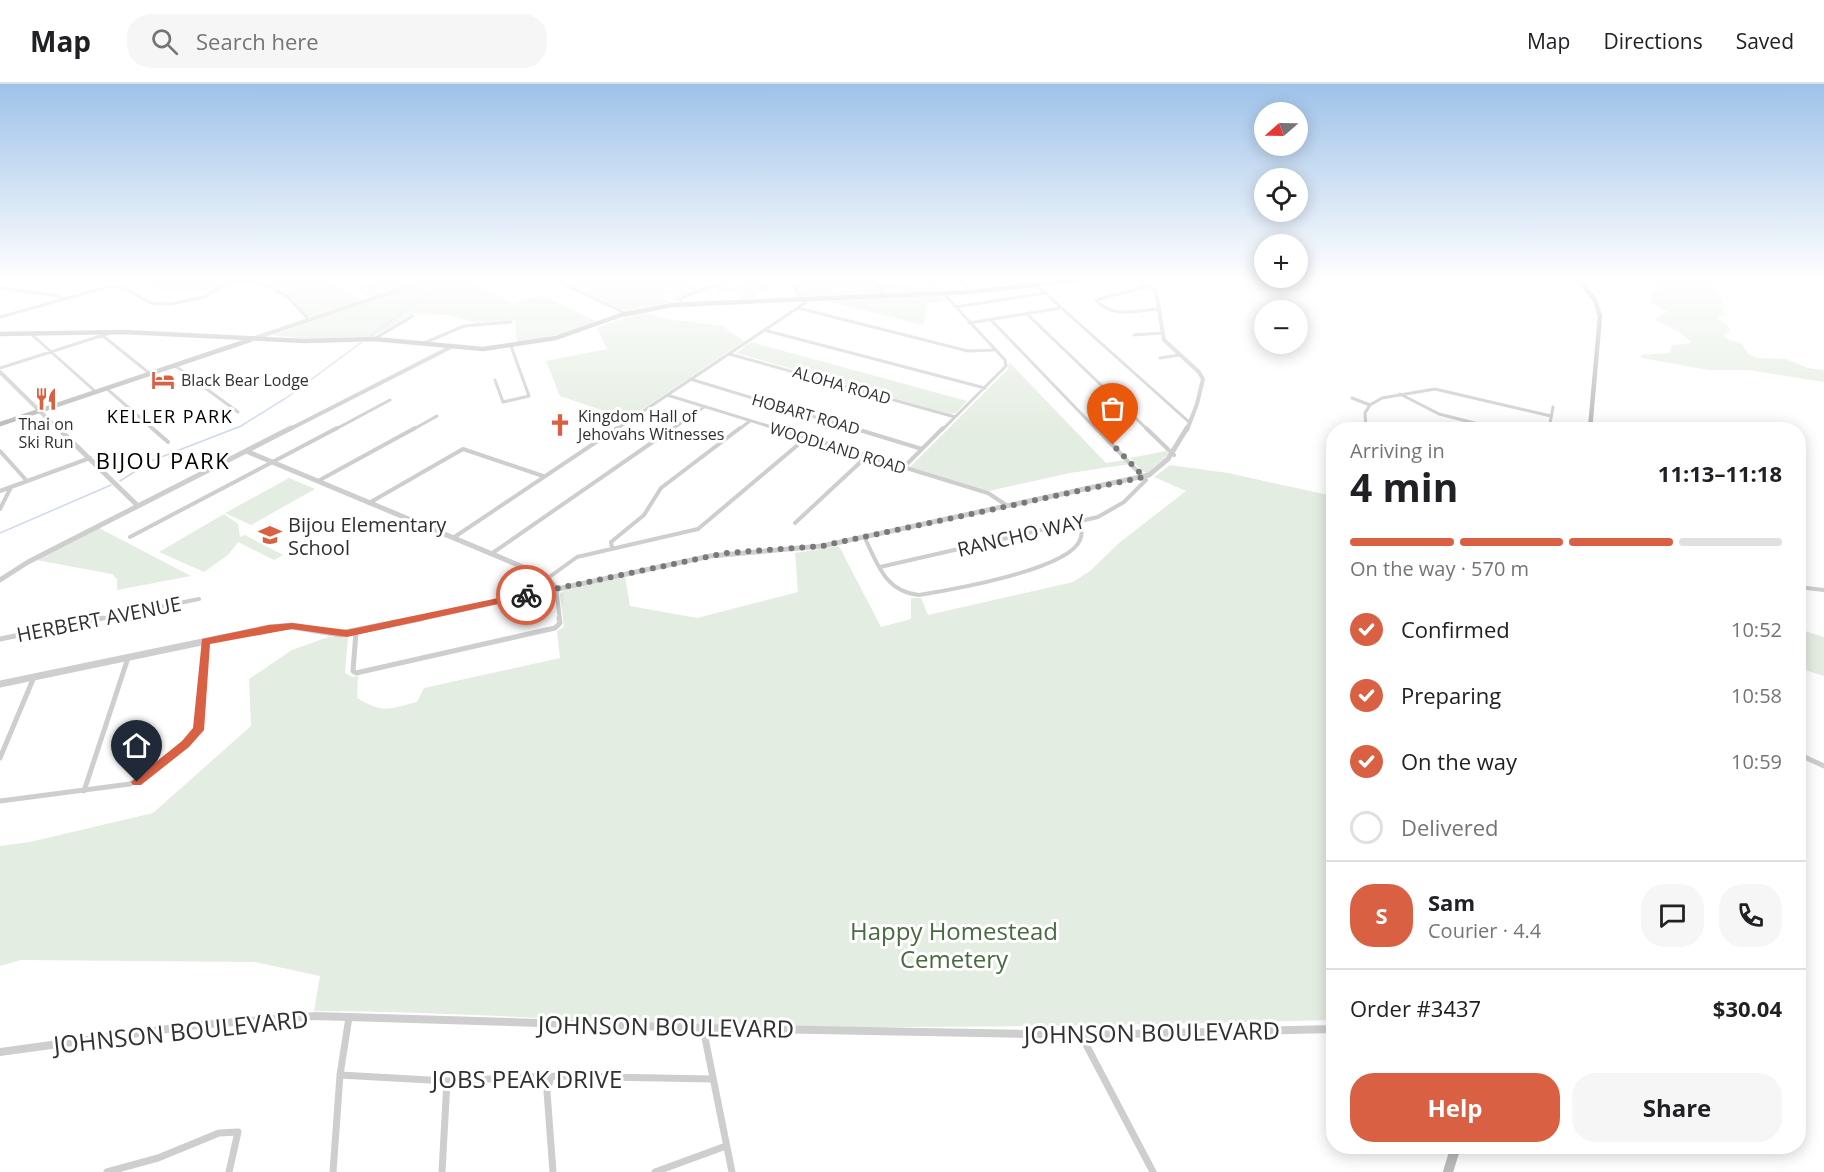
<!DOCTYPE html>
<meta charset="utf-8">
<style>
:root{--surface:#fff;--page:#f6f6f6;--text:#202124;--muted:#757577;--line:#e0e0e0;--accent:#d96042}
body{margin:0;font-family:"Open Sans",sans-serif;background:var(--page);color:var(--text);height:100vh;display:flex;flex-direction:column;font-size:22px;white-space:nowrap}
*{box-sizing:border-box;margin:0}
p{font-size:20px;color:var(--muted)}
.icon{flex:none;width:33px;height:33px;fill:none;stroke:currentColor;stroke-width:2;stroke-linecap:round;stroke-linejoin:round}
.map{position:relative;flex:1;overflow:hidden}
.sheet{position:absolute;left:1326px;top:338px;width:480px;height:732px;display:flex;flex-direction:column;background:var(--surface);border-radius:24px;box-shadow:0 3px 15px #0003}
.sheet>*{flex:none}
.needle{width:39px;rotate:250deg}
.controls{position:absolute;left:1254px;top:18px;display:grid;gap:12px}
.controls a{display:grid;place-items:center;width:54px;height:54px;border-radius:50%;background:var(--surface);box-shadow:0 3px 15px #0003;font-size:30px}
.pin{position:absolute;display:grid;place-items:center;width:51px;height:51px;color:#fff;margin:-62px -26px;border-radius:50% 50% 50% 0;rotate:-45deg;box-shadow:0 0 6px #0007}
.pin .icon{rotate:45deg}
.courier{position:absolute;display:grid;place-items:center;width:60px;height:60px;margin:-30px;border:4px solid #d96042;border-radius:50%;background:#fff;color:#222;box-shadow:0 2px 8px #0007}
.head em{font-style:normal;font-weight:700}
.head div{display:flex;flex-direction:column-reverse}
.head{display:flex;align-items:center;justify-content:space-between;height:102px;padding:0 24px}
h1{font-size:39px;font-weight:700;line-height:45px}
.bar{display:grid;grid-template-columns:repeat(4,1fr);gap:9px 6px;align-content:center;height:72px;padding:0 24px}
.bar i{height:8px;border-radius:4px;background:var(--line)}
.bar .current{background:var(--accent)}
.bar p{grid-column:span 4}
.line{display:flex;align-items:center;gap:15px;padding:0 24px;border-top:2px solid var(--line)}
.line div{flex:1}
.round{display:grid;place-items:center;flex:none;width:63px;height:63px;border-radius:24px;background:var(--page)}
ol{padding:0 24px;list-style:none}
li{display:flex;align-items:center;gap:18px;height:66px}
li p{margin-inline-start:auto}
li .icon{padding:6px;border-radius:50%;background:var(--accent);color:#fff;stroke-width:4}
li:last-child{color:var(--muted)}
li i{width:33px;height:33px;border:3px solid var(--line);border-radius:50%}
.cta{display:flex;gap:12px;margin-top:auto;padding:12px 24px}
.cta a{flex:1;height:69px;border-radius:24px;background:var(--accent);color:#fff;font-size:24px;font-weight:700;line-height:69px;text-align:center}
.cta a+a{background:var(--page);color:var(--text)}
header{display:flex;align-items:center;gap:36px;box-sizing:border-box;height:84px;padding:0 30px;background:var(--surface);border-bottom:2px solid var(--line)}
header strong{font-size:28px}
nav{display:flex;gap:33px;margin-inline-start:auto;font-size:21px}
.search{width:420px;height:54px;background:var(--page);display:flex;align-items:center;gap:15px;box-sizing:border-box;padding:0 21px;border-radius:24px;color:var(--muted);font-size:22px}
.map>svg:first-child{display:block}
.green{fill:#e4ede1}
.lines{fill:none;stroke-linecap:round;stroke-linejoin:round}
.stream{stroke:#cfd8eb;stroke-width:1.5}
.minor-far3{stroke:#cecece;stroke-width:3}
.minor-far2{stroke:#cecece;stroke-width:4}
.minor-far1{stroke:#cecece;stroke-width:5}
.minor{stroke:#cecece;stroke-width:7}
.tertiary-far3{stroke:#cecece;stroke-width:4}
.tertiary-far2{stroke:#cecece;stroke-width:5}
.tertiary-far1{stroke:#cecece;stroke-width:7}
.tertiary{stroke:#cecece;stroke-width:8}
.secondary-far1{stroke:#bbb;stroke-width:4.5}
.secondary{stroke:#bbb;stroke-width:10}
.route{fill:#d96042}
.done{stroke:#797979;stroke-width:6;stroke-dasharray:0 10.8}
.labels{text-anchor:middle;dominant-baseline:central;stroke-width:6;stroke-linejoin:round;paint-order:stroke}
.far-poi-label{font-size:16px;fill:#313131;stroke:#fff;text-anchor:start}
.far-street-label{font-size:16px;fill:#313131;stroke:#fff}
.far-neighbourhood-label{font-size:18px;letter-spacing:1.5px;fill:#000;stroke:#fff}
.poi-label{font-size:20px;fill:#313131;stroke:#fff;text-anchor:start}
.street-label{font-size:20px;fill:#313131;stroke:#fff}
.quarter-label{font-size:22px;letter-spacing:1.5px;fill:#000;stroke:#fff}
.near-park-label{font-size:24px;fill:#496a41;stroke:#fff}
.near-street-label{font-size:24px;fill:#313131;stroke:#fff}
</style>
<header>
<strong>Map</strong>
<div class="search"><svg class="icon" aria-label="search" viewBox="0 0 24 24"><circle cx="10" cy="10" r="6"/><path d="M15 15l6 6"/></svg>Search here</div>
<nav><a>Map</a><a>Directions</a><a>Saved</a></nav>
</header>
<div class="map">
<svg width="1824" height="1088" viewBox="0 0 1824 1088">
<rect width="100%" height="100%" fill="#fff"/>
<path class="green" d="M141 196H327L362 216 309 233 300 227 294 215 261 197 224 198 213 207H158Z
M379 196H423L369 214 353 204Z
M436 196H469L513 220 541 211 598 238 572 248 517 259 515 236 476 239 448 231 413 230 373 253 306 255 273 251Z
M558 196H682L703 204 675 217 672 214 675 209 662 211 663 215 671 218 625 227Z
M747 196H761L773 205 755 209 757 214 742 215 738 208 718 209 713 203 726 197 734 202 743 201Z
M792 196H869L880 209 839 211 833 208 851 206 847 203 829 208 834 211 802 212Z
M932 196 945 207 886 209 878 199C895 197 911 204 929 201Z
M1646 196H1710L1719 201 1715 206 1724 218 1720 220 1725 231 1717 233 1731 245 1724 251 1725 254 1742 260 1748 270 1757 274 1786 275 1808 284 1824 286V298L1749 286H1708L1642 274 1640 271 1670 269 1672 261 1692 259 1681 249 1655 236 1668 227 1650 219 1651 209 1659 204Z
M939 211 946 217 928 219 923 241 819 215Z
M641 228 667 235 722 242 744 257 628 335 560 312 546 277 607 265 597 244Z
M751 258 967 317 956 329 950 330 736 269Z
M1009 278 1106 379 1125 376 1130 380 1070 389 989 407 910 383 1008 285Z
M1166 367 1169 370 1147 389 1142 387 1130 374Z
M1170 381 1228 389 1333 412V936C1137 941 940 945 744 942 600 939 457 927 314 927L320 892 255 878 21 876 0 882V762L30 758 153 729 251 642 249 595 292 566 328 553H348L345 589 352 593 358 592 357 614C384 630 388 625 417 618L424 604 560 574 557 547 564 543 560 510 565 506 625 493 630 522 697 534 798 508 795 469 839 462 881 543 911 535V514H921L928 531 1073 498 1090 487 1119 459 1186 407 1154 393Z
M289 394 315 405 251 441 225 429Z
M224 430 238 440 240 453 245 451 283 471 274 476 238 458 228 471 204 488 159 468Z
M99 444 191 492 117 506V495L112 490 36 476Z
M1802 546 1824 553V592L1799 584V567L1805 568Z"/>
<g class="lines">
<path class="stream" d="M370 252 436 204
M120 397 151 377 241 342 286 314 362 258
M0 449 111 401"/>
<path class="minor-far3" d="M555 196 627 230
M790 196 801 214
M873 196 885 211
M960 196 971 208
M1011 196 1019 203
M1036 201 1189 338
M1149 202 1096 216C1111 235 1137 226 1159 225
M0 204 54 211 65 215
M679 220 682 214 727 196
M955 223 1045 209
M798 224 968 267 995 266
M1027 230 1148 346
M0 233 111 202 123 204 151 219 171 220 205 213 226 199 250 197 266 201 288 213 309 236
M991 236 1097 346
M969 239 1061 224
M764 246 985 304
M30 249 96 308
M102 251 149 289
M1134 251 1162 249
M374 255 413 232
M424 259 464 242 511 238
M729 270 955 333
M1160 274 1179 271
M174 281 238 328
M0 284 110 249
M690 295 858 346
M495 296 503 318 529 312 511 262
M106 304 154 346
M1400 310 1439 330 1498 345
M667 311 781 346
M1352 314 1370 321
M1366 345 1365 329 1370 321 1382 314 1435 305 1551 332
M1549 345 1553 323
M334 346 390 316
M412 346 437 332
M615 346 805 219 808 214
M671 346 704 323
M738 346 750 337
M942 346 1006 282 1005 276 943 209"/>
<path class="minor-far2" d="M152 344 168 358
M776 344 988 409 1006 421
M853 344 922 365
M1146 344 1174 371
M1495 344 1498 345
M0 367 27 397
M903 384 943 344
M318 397 415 344
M0 407 90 374
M369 419 463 365 543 392
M0 425 11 403
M795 439 866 373
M864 452C877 479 885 508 919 511 950 506 1068 486 1080 456 1083 450 1081 444 1079 438
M130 453 337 344
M453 454 617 344
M612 464 611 458 644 431 661 404 740 344
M491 470 673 344
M880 483 1098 433 1124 418 1146 396 1096 344
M548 494 577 473 698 445 806 354
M1798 503 1824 506
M556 504 560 536
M95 536 199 515"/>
<path class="minor-far1" d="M356 548 353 587 356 589 555 544 560 539 559 534
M0 555 102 534
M1798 670 1824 682
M0 674 34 593
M84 707 128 574
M0 717 130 700 153 687 191 656 201 641 205 557"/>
<path class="minor" d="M703 944 732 1088
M1081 951 1153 1088
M340 991 447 997 551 992 713 995
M551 992 547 1008 553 1088
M1602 1062H1627
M107 1088 158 1074 219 1049 238 1048 229 1088
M333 1088 340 991 349 933
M442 1088 447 997
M655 1088 726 1062"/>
<path class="tertiary-far3" d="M1141 196 1156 208 1164 256 1199 288 1203 295 1197 320 1187 346
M255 254 429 196
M0 288 59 346
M288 346 451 263"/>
<path class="tertiary-far2" d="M58 344 138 422
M246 367 547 493 556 504
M0 496 28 478 291 344
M414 536 710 472 822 462 1149 391 1168 375 1187 344"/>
<path class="tertiary-far1" d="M0 600 269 544 292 542 340 550 421 534"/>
<path class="tertiary" d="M0 968 197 941 316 932 703 944 1081 951 1334 945"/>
<path class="secondary-far1" d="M1579 196 1595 216 1600 232 1590 345
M0 250 124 248 305 257 374 255 483 265 556 254 621 231 672 221 971 208 1080 196
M0 340 250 256"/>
<path class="secondary" d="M1448 1088 1456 1062"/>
</g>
<linearGradient id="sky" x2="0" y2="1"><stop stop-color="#9ec2e9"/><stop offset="0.56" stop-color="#fff"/><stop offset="1" stop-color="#fff" stop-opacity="0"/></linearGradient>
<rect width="1824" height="348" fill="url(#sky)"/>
<path class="route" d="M526 508 529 509V513L347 553 292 545 210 560 204 646 189 663 141 701H133L131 698 182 657 193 644 202 555 269 541 292 539 347 546Z"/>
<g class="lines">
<path class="done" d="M526 511 726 469 822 462 1144 393 1113 361"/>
</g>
<defs>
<g id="hotel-bare" transform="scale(1.8)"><path d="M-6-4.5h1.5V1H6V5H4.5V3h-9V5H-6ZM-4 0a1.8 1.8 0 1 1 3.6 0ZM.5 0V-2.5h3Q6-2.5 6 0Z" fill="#d96042" stroke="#fff" stroke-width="2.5" paint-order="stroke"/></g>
<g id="restaurant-bare" transform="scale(1.8)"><path d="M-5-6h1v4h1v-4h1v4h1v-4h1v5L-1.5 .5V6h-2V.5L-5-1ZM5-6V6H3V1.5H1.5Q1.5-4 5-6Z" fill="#d96042" stroke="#fff" stroke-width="2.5" paint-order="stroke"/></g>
<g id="church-bare" transform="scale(1.8)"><path d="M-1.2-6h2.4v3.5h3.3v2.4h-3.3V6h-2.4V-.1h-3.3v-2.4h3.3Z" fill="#d96042" stroke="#fff" stroke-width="2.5" paint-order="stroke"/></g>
<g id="school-bare" transform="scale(1.8)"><path d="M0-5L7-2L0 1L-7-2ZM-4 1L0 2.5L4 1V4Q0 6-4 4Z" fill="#d96042" stroke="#fff" stroke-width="2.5" paint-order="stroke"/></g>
</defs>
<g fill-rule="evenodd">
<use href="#hotel-bare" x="163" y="296"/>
<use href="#restaurant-bare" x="46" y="315"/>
<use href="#church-bare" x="560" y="341"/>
<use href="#school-bare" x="270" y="451"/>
</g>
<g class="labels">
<g class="far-poi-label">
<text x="181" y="296">Black Bear Lodge</text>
<text x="578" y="332">Kingdom Hall of<tspan x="578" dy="18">Jehovahs Witnesses</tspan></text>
<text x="46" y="340" text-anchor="middle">Thai on<tspan x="46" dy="18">Ski Run</tspan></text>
</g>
<g class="far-street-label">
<text transform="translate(842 301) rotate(16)">ALOHA ROAD</text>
<text transform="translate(806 330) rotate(16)">HOBART ROAD</text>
<text transform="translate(838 364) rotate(17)">WOODLAND ROAD</text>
</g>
<g class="far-neighbourhood-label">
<text x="170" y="332">KELLER PARK</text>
</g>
<g class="poi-label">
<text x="288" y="440">Bijou Elementary<tspan x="288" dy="23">School</tspan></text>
</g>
<g class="street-label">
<text transform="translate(1021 451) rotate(-13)">RANCHO WAY</text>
<text transform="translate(99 535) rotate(-11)">HERBERT AVENUE</text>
</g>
<g class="quarter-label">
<text x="163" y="376">BIJOU PARK</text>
</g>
<g class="near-park-label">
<text x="954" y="846">Happy Homestead<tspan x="954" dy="28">Cemetery</tspan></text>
</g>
<g class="near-street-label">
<text transform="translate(666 942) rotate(1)">JOHNSON BOULEVARD</text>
<text transform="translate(181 947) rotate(-6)">JOHNSON BOULEVARD</text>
<text transform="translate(1152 948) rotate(-1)">JOHNSON BOULEVARD</text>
<text x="527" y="994">JOBS PEAK DRIVE</text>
</g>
</g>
</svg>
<div class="controls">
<a><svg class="needle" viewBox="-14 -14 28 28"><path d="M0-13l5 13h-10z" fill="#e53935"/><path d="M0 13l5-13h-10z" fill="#757577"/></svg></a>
<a><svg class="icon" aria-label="locate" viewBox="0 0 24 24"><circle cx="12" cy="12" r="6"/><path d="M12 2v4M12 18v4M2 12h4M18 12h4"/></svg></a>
<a>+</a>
<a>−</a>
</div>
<div class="pin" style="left:1113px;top:361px;background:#ea580c"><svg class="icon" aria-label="bag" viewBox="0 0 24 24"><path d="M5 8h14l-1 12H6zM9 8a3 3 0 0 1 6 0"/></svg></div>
<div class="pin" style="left:137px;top:698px;background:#1f2937"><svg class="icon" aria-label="home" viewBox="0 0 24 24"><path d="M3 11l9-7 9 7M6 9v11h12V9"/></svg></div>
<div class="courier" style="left:526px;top:511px"><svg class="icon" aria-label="bike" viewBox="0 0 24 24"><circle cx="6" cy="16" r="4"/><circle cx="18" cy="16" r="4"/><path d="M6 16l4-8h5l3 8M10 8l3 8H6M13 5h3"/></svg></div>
<section class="sheet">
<div class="head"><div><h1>4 min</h1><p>Arriving in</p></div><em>11:13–11:18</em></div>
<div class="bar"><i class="current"></i><i class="current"></i><i class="current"></i><i></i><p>On the way · 570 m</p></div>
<ol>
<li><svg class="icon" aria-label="check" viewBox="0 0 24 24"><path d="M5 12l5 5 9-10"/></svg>Confirmed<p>10:52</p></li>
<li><svg class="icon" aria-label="check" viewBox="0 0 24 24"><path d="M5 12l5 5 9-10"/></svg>Preparing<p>10:58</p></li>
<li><svg class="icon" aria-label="check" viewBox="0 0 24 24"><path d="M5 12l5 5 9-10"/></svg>On the way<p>10:59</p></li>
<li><i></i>Delivered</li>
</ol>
<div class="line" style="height:108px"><b class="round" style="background:var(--accent);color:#fff">S</b><div><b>Sam</b><p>Courier · 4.4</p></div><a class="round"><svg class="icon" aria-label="chat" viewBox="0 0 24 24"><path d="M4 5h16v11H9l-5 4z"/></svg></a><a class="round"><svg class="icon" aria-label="phone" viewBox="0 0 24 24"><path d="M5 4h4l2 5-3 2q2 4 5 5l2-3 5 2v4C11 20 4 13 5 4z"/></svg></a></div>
<div class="line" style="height:78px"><div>Order #3437</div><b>$30.04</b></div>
<div class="cta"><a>Help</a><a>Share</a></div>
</section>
</div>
